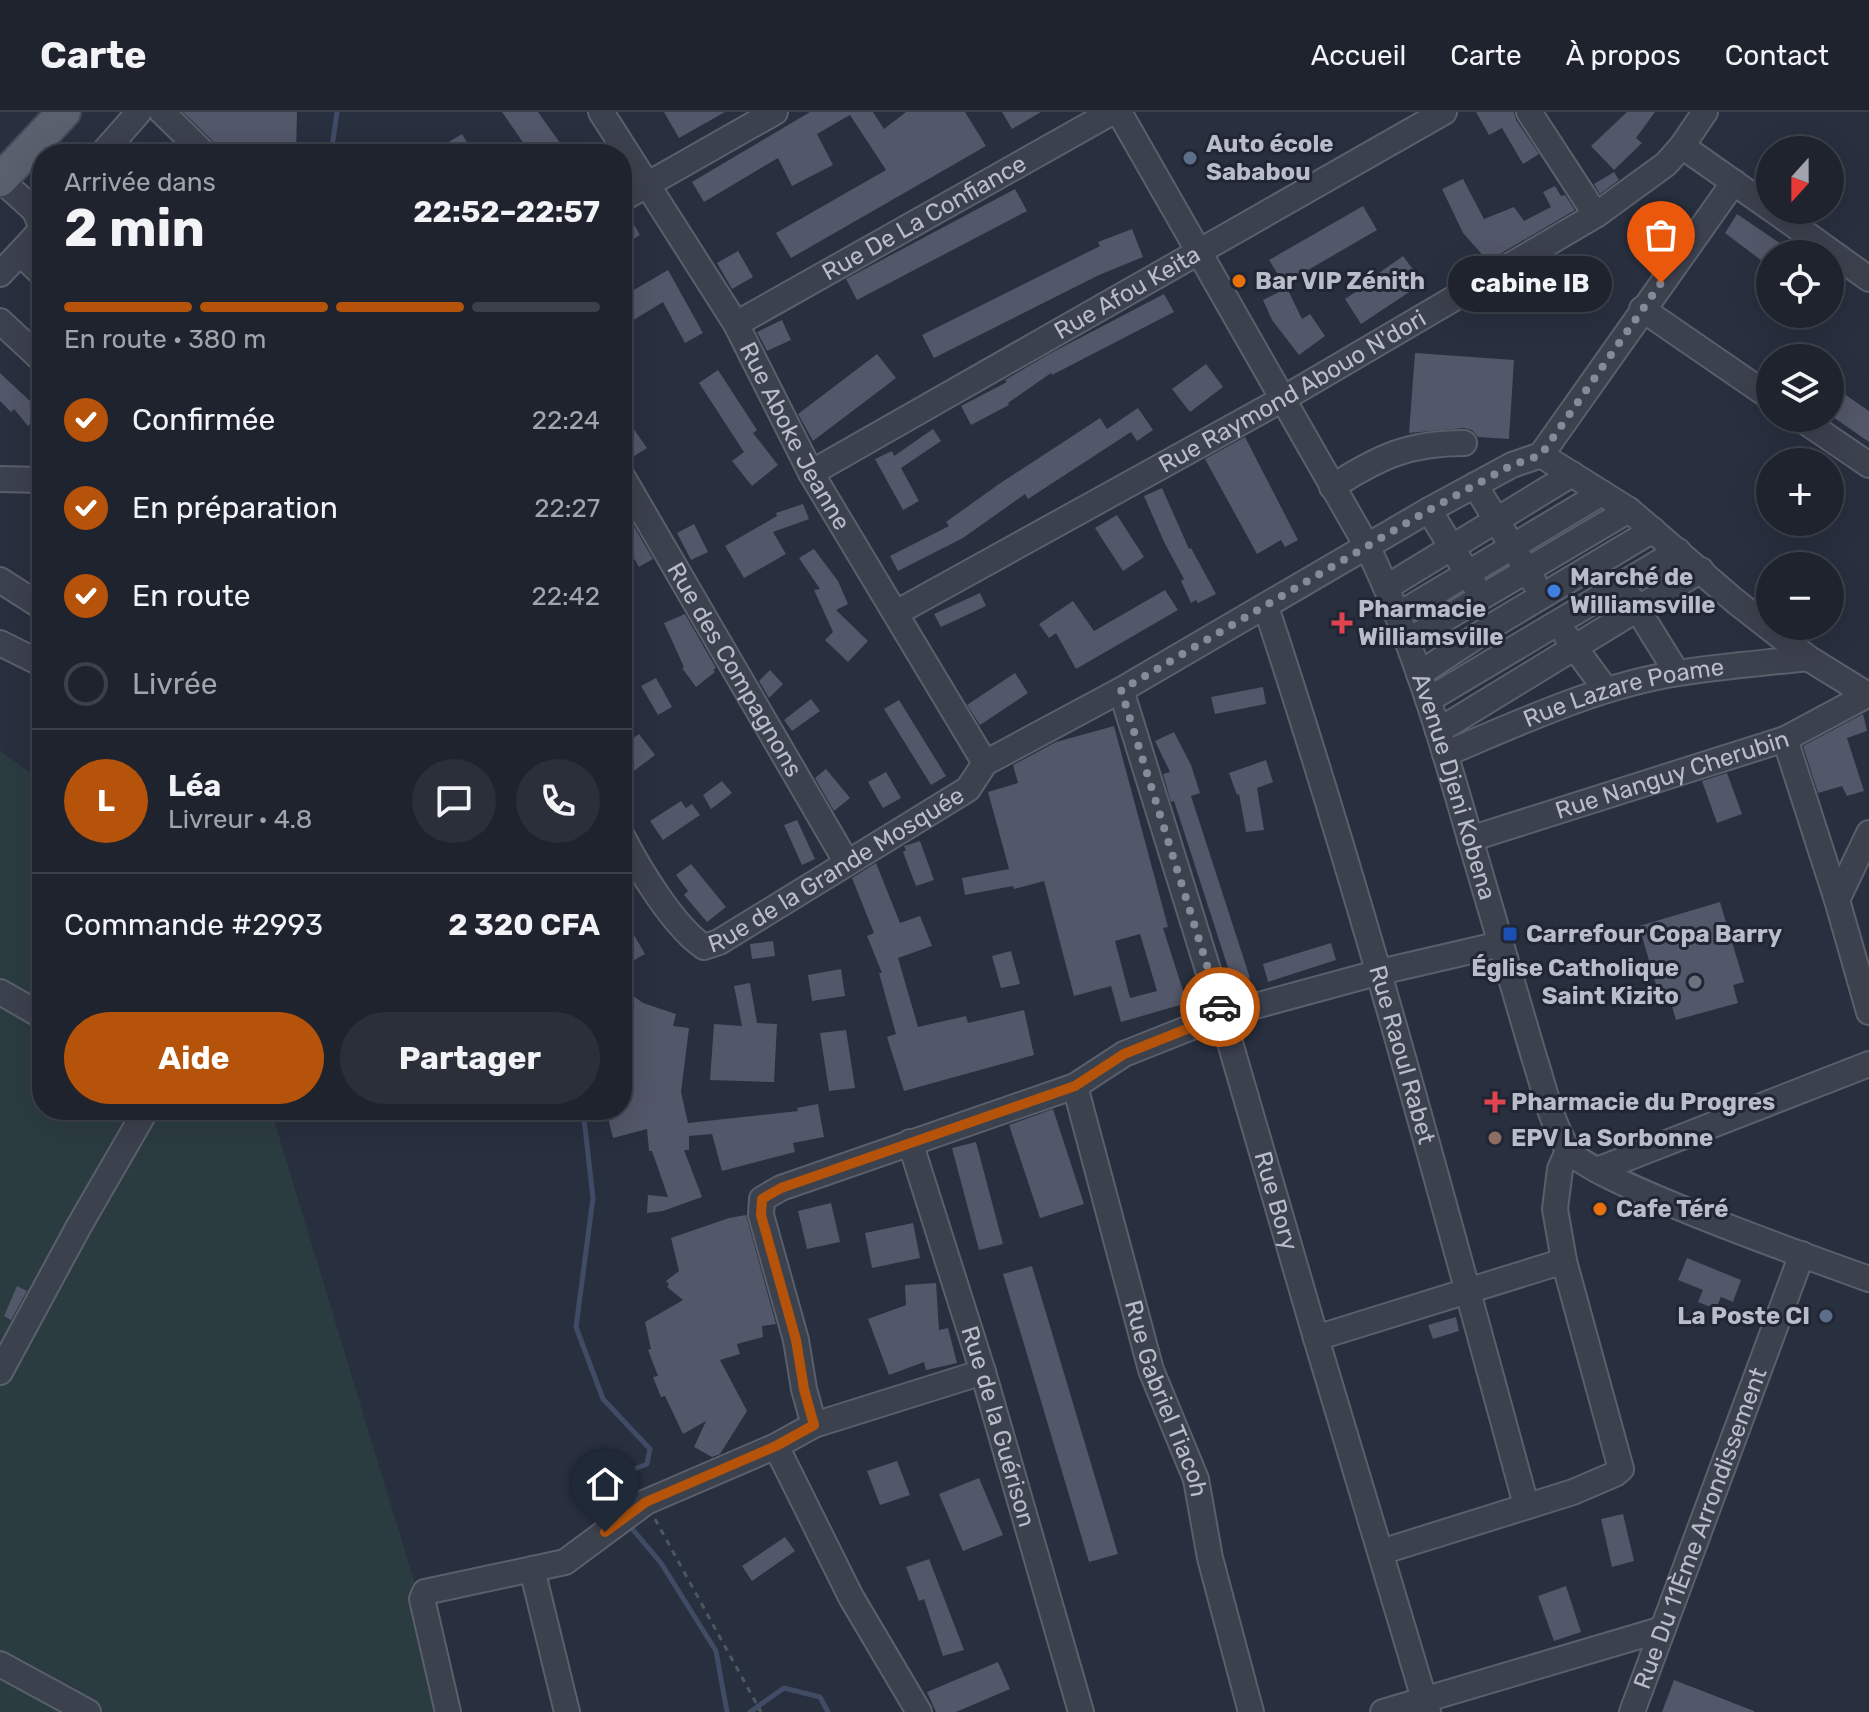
<!DOCTYPE html>
<html lang="fr">
<meta charset="utf-8">
<style>
:root{--surface:#1e232e;--page:#2b2f3a;--text:#f1f3f6;--muted:#a1a4aa;--line:#3c404a;--accent:#b45309}
body{margin:0;font-family:Rubik,sans-serif;background:var(--page);color:var(--text);height:100vh;display:flex;flex-direction:column;font-size:30px;white-space:nowrap}
*{box-sizing:border-box;margin:0}
p{font-size:26px;color:var(--muted)}
.icon{flex:none;width:44px;height:44px;fill:none;stroke:currentColor;stroke-width:2;stroke-linecap:round;stroke-linejoin:round}
.map{position:relative;flex:1;overflow:hidden}
.drawer{position:absolute;left:32px;top:32px;width:600px;height:976px;display:flex;flex-direction:column;background:var(--surface);border-radius:32px;box-shadow:0 8px 32px #0002,0 0 0 2px var(--line)}
.drawer>*{flex:none}
.needle{width:52px;rotate:201deg}
.controls{position:absolute;left:1756px;top:24px;display:grid;gap:16px}
.controls a{display:grid;place-items:center;width:88px;height:88px;border-radius:50%;background:var(--surface);box-shadow:0 8px 32px #0002,0 0 0 2px var(--line);font-size:40px}
.pin{position:absolute;display:grid;place-items:center;width:68px;height:68px;color:#fff;margin:-82px -34px;border-radius:50% 50% 50% 0;rotate:-45deg;box-shadow:0 0 8px #0007}
.pin .icon{rotate:45deg}
.courier{position:absolute;display:grid;place-items:center;width:80px;height:80px;margin:-40px;border:6px solid #b45309;border-radius:50%;background:#fff;color:#222;box-shadow:0 2px 10px #0007}
.bubble{position:absolute;height:56px;border-radius:28px;background:var(--surface);box-shadow:0 8px 32px #0002,0 0 0 2px var(--line);font-size:26px;font-weight:700;line-height:56px;text-align:center}
.head em{font-style:normal;font-weight:700}
.head div{display:flex;flex-direction:column-reverse}
.head{display:flex;align-items:center;justify-content:space-between;height:136px;padding:0 32px}
h1{font-size:52px;font-weight:700;line-height:60px}
.bar{display:grid;grid-template-columns:repeat(4,1fr);gap:12px 8px;align-content:center;height:96px;padding:0 32px}
.bar i{height:10px;border-radius:6px;background:var(--line)}
.bar .selected{background:var(--accent)}
.bar p{grid-column:span 4}
.line{display:flex;align-items:center;gap:20px;padding:0 32px;border-top:2px solid var(--line)}
.line div{flex:1}
.round{display:grid;place-items:center;flex:none;width:84px;height:84px;border-radius:42px;background:var(--page)}
ol{padding:0 32px;list-style:none}
li{display:flex;align-items:center;gap:24px;height:88px}
li p{margin-inline-start:auto}
li .icon{padding:8px;border-radius:50%;background:var(--accent);color:#fff;stroke-width:4}
li:last-child{color:var(--muted)}
li i{width:44px;height:44px;border:4px solid var(--line);border-radius:50%}
.button{display:flex;gap:16px;margin-top:auto;padding:16px 32px}
.button a{flex:1;height:92px;border-radius:48px;background:var(--accent);color:#fff;font-size:32px;font-weight:700;line-height:92px;text-align:center}
.button a+a{background:var(--page);color:var(--text)}
header{display:flex;align-items:center;gap:48px;box-sizing:border-box;height:112px;padding:0 40px;background:var(--surface);border-bottom:2px solid var(--line)}
header strong{font-size:38px}
nav{display:flex;gap:44px;margin-inline-start:auto;font-size:28px}
.map>svg:first-child{display:block}
.green{fill:#2b3c40}
.lines{fill:none;stroke-linecap:round;stroke-linejoin:round}
.stream{stroke:#404b65;stroke-width:5}
.building{fill:#525769;fill-rule:evenodd}
.minor-casing{stroke:#5a5f6c;stroke-width:28}
.major-casing{stroke:#464a58;stroke-width:36}
.path{stroke:#4a595e;stroke-width:3;stroke-dasharray:6 6;stroke-linecap:butt}
.minor{stroke:#3c414e;stroke-width:24}
.major{stroke:#5a606e;stroke-width:32}
.done{stroke:#868b98;stroke-width:8;stroke-dasharray:0 14.4}
.route{stroke:#b45309;stroke-width:10}
.service-dot{fill:#5c6f8a;stroke:#212634;stroke-width:3}
.food-dot{fill:#e8710a;stroke:#212634;stroke-width:3}
.shop-dot{fill:#3f7fe0;stroke:#212634;stroke-width:3}
.health-dot{fill:#e0444e;stroke:#212634;stroke-width:3}
.transit-dot{fill:#1a4fb4;stroke:#212634;stroke-width:3}
.worship-dot{fill:#6b7280;stroke:#212634;stroke-width:3}
.education-dot{fill:#8d6e63;stroke:#212634;stroke-width:3}
.labels{text-anchor:middle;dominant-baseline:central;stroke-width:6;stroke-linejoin:round;paint-order:stroke}
.poi-label{font-size:24px;font-weight:bold;fill:#b9bdc9;stroke:#212634;text-anchor:start}
.street-label{font-size:24px;fill:#b9bdc9;stroke:#212634}
</style>
<header>
<strong>Carte</strong>
<nav><a>Accueil</a><a>Carte</a><a>À propos</a><a>Contact</a></nav>
</header>
<div class="map">
<svg width="1869" height="1600" viewBox="0 0 1869 1600">
<rect width="100%" height="100%" fill="#282f3e"/>
<path class="green" d="M0 639 42 669V998H271L421 1492 444 1600H0Z"/>
<g class="lines">
<path class="stream" d="M331 42 337 0
M583 998 593 1086 576 1215 603 1287 650 1337 647 1352 617 1364 608 1377 611 1393 619 1402
M628 1412 661 1451 716 1539 727 1600
M750 1600 784 1576 820 1585 828 1600"/>
</g>
<path class="building" d="M183 0H297L296 42H220L215 31Z
M502 0H538L568 42H531Z
M664 0H725L679 26Z
M810 0H873L884 17 906 0H965L986 34 791 146 776 121 886 58 850 3 817 22 833 53 792 74 778 46 704 90 692 70Z
M1002 0H1041L1012 17Z
M1476 0H1514L1516 8 1539 42 1523 52 1502 16 1489 23Z
M1627 0H1655L1636 26 1642 31 1614 58 1591 34Z
M462 22 474 42H429Z
M1614 60 1619 68 1600 82 1594 72Z
M1463 67 1484 107 1514 95 1524 109 1551 95 1543 80 1555 74 1561 84 1565 83 1575 98 1488 149 1463 121 1442 77Z
M1015 77 1027 99 857 188 846 167Z
M1363 94 1377 118 1284 172 1269 148Z
M627 101 640 123 622 134V102Z
M1737 102 1796 142H1770V155L1725 121Z
M1132 117 1143 145 1099 163 934 246 922 223 1100 134 1098 130Z
M738 139 753 165 732 177 717 151Z
M1403 144 1423 171 1361 212 1345 187 1381 163 1379 161Z
M668 158 703 221 685 231 663 190 622 215V185Z
M1287 176 1302 207 1310 202 1325 224 1299 243 1272 208 1263 188Z
M1164 182 1174 200 1052 263 1051 261 1008 291 1009 293 971 313 961 294 1007 270 1005 268 1049 242Z
M782 208 791 228 767 239 757 220Z
M1415 241 1514 248 1509 327 1478 325 1472 318 1464 316 1409 321Z
M877 242 896 266 813 329 798 302Z
M1206 252 1223 275 1190 300 1172 277Z
M718 258 757 318 753 321 778 353 752 374 732 349 744 340 699 271Z
M0 261 30 289 32 287 42 297V301L28 314 14 297 11 300 0 289Z
M1830 272 1869 299V330L1830 303Z
M1138 296 1153 318 1137 329 1131 320 1028 387 1025 382 963 426 898 459 890 444 949 414 946 410 999 372 1100 306 1107 317Z
M622 300 647 336 631 346 622 334Z
M933 317 941 329 901 356 919 389 903 398 875 347 892 339 894 344Z
M1245 325 1298 428 1285 435 1281 428 1257 442 1205 347Z
M1162 376 1189 437 1191 436 1216 482 1198 491 1196 488 1191 491 1181 469 1184 467 1165 432 1144 384Z
M803 392 809 407 773 420 786 442 744 466 725 434 777 404 776 401Z
M622 394 653 447 639 455 622 426Z
M1117 403 1144 445 1123 459 1095 416Z
M694 412 708 440 691 448 677 421Z
M814 437 838 469 848 492 836 498 868 529 848 550 825 528 833 520 814 478 820 477 799 446Z
M1165 478 1178 498 1076 557 1056 521 1049 526 1039 512 1073 489 1094 519Z
M980 481 986 494 941 515 934 502Z
M685 502 716 556 713 558 715 560 696 575 682 556 684 555 664 511Z
M770 558 783 572 769 586 759 569Z
M1015 561 1028 581 980 613 967 593Z
M656 566 672 595 658 603 641 574Z
M1263 575 1266 592 1215 602 1211 585Z
M811 587 820 599 792 619 784 608Z
M899 588 946 664 931 673 884 597Z
M1863 602 1867 619 1847 626 1864 679 1847 684 1842 674 1818 681 1803 634Z
M1114 614 1168 815 1163 816 1187 891 1121 910 1111 874 1074 884 1044 769 1014 777 1013 774 965 783 962 766 1009 757 988 680 1018 671 1013 653 1056 630ZM1140 822 1157 879 1130 886 1115 829Z
M1174 620 1191 653 1200 681 1191 684 1250 866 1233 871 1174 689 1171 690 1163 662 1170 660 1155 629Z
M639 622 655 643 622 668V634Z
M1266 648 1273 670 1257 676 1264 718 1246 720 1239 682 1237 683 1229 661Z
M826 657 850 686 834 699 815 666Z
M886 660 901 686 883 696 868 670Z
M1727 661 1742 702 1717 711 1702 669Z
M722 669 732 681 711 697 703 683Z
M681 689 686 696 692 692 700 703 663 728 650 709Z
M797 708 815 747 802 753 784 713Z
M920 729 934 768 916 774 903 740 906 738 904 734Z
M876 751 900 811 920 804 932 834 898 846 918 915 966 904 968 911 1024 898 1034 943 904 979 887 925 896 922 879 861H882L867 824 874 821 852 766Z
M691 752 726 795 707 810 684 783 688 779 676 763Z
M1720 790 1744 870 1733 873 1738 891 1676 908 1671 891 1662 893 1639 814Z
M622 802 645 842 629 851 622 836Z
M773 829 775 844 752 847 750 832Z
M1331 831 1336 848 1268 870 1263 852Z
M1011 839 1020 872 1001 876 992 844Z
M841 857 845 884 812 889 808 863Z
M750 871 757 911 777 912 774 970 710 968 714 912 742 914 734 874Z
M632 883 643 891 676 902 673 914 689 916 681 980 688 1011 798 999 797 996 818 992 824 1025 793 1031 795 1040 722 1059 712 1022 689 1024V1038H684L702 1085 663 1099 647 1101 648 1083 668 1085 652 1039H649L647 1017 613 1026 606 998H622V886Z
M846 918 855 976 829 979 820 921Z
M1053 997 1084 1092 1040 1106 1009 1013Z
M976 1030 1003 1132 979 1138 952 1036Z
M831 1091 840 1130 807 1137 798 1099Z
M746 1103 776 1212 762 1214 763 1225 737 1232 740 1242 720 1248 747 1299 720 1342 712 1345 694 1335 706 1309 683 1322 665 1284 661 1285 653 1265 658 1264 648 1238 651 1237 645 1210 683 1188 667 1175 669 1172 666 1169 679 1159 671 1126 729 1106Z
M913 1111 920 1146 872 1156 865 1121Z
M1687 1146 1741 1168 1733 1190 1721 1185 1716 1197 1698 1190 1703 1178 1678 1168Z
M1032 1154 1118 1442 1089 1450 1003 1162Z
M936 1171 939 1218 948 1216 957 1251 926 1258 924 1250 889 1263 868 1207 906 1193 905 1173Z
M17 1174 27 1179 11 1208 4 1204Z
M1456 1205 1459 1219 1433 1227 1428 1213Z
M897 1349 910 1383 880 1393 867 1359Z
M979 1366 1003 1423 963 1439 939 1382Z
M1623 1402 1634 1449 1612 1455 1601 1407Z
M785 1425 795 1439 752 1469 742 1454Z
M929 1447 964 1538 943 1544 924 1487 919 1489 906 1455Z
M1566 1474 1581 1520 1554 1529 1538 1484Z
M998 1550 1010 1577 956 1600H936L927 1580Z
M1674 1568 1754 1599V1600H1662Z"/>
<g class="lines">
<g class="minor-casing">
<g id="minor">
<path d="M162 0 205 42"/>
<path id="s1" d="M601 0 736 212 811 361 985 651"/>
<path id="s2" d="M1119 0 1368 436C1412 528 1441 625 1469 723 1491 797 1513 871 1534 945 1544 975 1551 1011 1568 1037 1586 1067 1822 1150 1869 1167"/>
<path d="M1529 0 1596 103"/>
<path d="M1682 34 1770 96"/>
<path d="M102 42 139 0"/>
<path d="M0 67 35 99 42 98"/>
<path d="M622 87 775 0"/>
<path d="M1773 98 1869 167"/>
<path d="M35 99 42 117 20 141 42 162"/>
<path d="M0 162 20 141"/>
<path d="M1642 197 1770 285"/>
<path d="M0 209 42 248"/>
<path id="s3" d="M736 212 1112 0"/>
<path d="M1800 306 1869 353"/>
<path d="M1541 343 1629 398 1735 489 1808 546 1868 583"/>
<path id="s4" d="M811 361 1444 0"/>
<path id="s5" d="M622 364 847 751"/>
<path d="M0 367 42 368"/>
<path d="M1475 373 1534 470"/>
<path d="M1332 375C1379 345 1408 331 1464 331"/>
<path d="M1429 398 1474 472"/>
<path d="M0 468 42 495"/>
<path d="M1387 475 1572 362"/>
<path d="M1630 485 1677 561"/>
<path id="s6" d="M1266 495C1364 791 1444 1092 1526 1393"/>
<path id="s7" d="M896 501 1281 288 1596 103 1666 52 1682 34 1705 0"/>
<path d="M1398 503 1602 381"/>
<path d="M1567 525 1606 578"/>
<path d="M1409 528 1629 398"/>
<path d="M0 531 42 552"/>
<path d="M1419 562 1497 511 1653 418"/>
<path id="s8" d="M1121 578 1222 903 1316 1226 1428 1600"/>
<path d="M1428 588 1678 439"/>
<path d="M1438 619 1701 458"/>
<path d="M1785 627 1837 788 1869 900"/>
<path id="s9" d="M1445 642C1521 610 1597 574 1679 561 1721 554 1765 551 1808 546"/>
<path id="s10" d="M622 724C639 757 674 815 704 835L719 830 968 677 985 651 1121 578 1429 398 1512 353 1541 343 1734 70"/>
<path id="s11" d="M1470 727 1785 627 1869 582"/>
<path d="M1837 788 1869 721"/>
<path d="M0 880 42 904"/>
<path id="s12" d="M1075 974 1151 1258 1196 1367 1210 1446 1251 1600"/>
<path id="s13" d="M910 1030 983 1260 1081 1600"/>
<path d="M1597 1058 1869 952"/>
<path d="M1316 1226 1564 1149"/>
<path d="M0 1260 79 1114 146 998"/>
<path d="M814 1313 804 1277 796 1228 761 1103 762 1087 781 1076 1075 974 1124 942 1222 903 1380 860 1501 832"/>
<path d="M776 1334 851 1485 919 1600"/>
<path d="M1381 1440 1573 1380 1615 1362 1621 1357 1564 1149 1555 1097 1560 1057 1568 1039"/>
<path d="M532 1457 567 1600"/>
<path d="M0 1552 88 1600"/>
<path d="M448 1600 422 1487 425 1480 565 1450 646 1390 776 1334 814 1313 983 1260"/>
<path d="M1383 1600 1663 1517"/>
<path id="s14" d="M1632 1600 1802 1142"/>
</g>
</g>
<g class="major-casing">
<path id="major" d="M0 68 64 0"/>
</g>
<path class="path" d="M655 1407 761 1600"/>
<use href="#minor" class="minor"/>
<use href="#major" class="major"/>
</g>
<g class="lines">
<path class="done" d="M1220 895 1121 578 1429 398 1512 353 1541 343 1661 171"/>
<path class="route" d="M605 1420 646 1390 776 1334 814 1313 804 1277 796 1228 761 1103 762 1087 781 1076 1075 974 1124 942 1222 903 1220 895"/>
</g>
<g class="service-dot">
<circle cx="1190" cy="46" r="8"/>
<circle cx="1826" cy="1204" r="8"/>
</g>
<g class="food-dot">
<circle cx="1239" cy="169" r="8"/>
<circle cx="1600" cy="1097" r="8"/>
</g>
<circle class="shop-dot" cx="1554" cy="479" r="8"/>
<g class="health-dot">
<path d="M1338 499h8v8h8v8h-8v8h-8v-8h-8v-8h8z"/>
<path d="M1491 978h8v8h8v8h-8v8h-8v-8h-8v-8h8z"/>
</g>
<rect class="transit-dot" x="1502" y="814" width="16" height="16" rx="4"/>
<circle class="worship-dot" cx="1695" cy="870" r="8"/>
<circle class="education-dot" cx="1495" cy="1026" r="8"/>
<g class="labels">
<g class="poi-label">
<text x="1206" y="32">Auto école<tspan x="1206" dy="28">Sababou</tspan></text>
<text x="1255" y="169">Bar VIP Zénith</text>
<text x="1570" y="465">Marché de<tspan x="1570" dy="28">Williamsville</tspan></text>
<text x="1358" y="497">Pharmacie<tspan x="1358" dy="28">Williamsville</tspan></text>
<text x="1526" y="822">Carrefour Copa Barry</text>
<text x="1679" y="856" text-anchor="end">Église Catholique<tspan x="1679" dy="28">Saint Kizito</tspan></text>
<text x="1511" y="990">Pharmacie du Progres</text>
<text x="1511" y="1026">EPV La Sorbonne</text>
<text x="1616" y="1097">Cafe Téré</text>
<text x="1810" y="1204" text-anchor="end">La Poste CI</text>
</g>
<g class="street-label">
<text stroke="none"><textPath href="#s3" startOffset="216">Rue De La Confiance</textPath></text>
<text stroke="none"><textPath href="#s4" startOffset="364">Rue Afou Keita</textPath></text>
<text stroke="none"><textPath href="#s7" startOffset="454">Rue Raymond Abouo N'dori</textPath></text>
<text stroke="none"><textPath href="#s1" startOffset="378">Rue Aboke Jeanne</textPath></text>
<text stroke="none"><textPath href="#s5" startOffset="224">Rue des Compagnons</textPath></text>
<text stroke="none"><textPath href="#s9" startOffset="190">Rue Lazare Poame</textPath></text>
<text stroke="none"><textPath href="#s11" startOffset="212">Rue Nanguy Cherubin</textPath></text>
<text stroke="none"><textPath href="#s2" startOffset="756">Avenue Djeni Kobena</textPath></text>
<text stroke="none"><textPath href="#s10" startOffset="292">Rue de la Grande Mosquée</textPath></text>
<text stroke="none"><textPath href="#s6" startOffset="468">Rue Raoul Rabet</textPath></text>
<text stroke="none"><textPath href="#s8" startOffset="534">Rue Bory</textPath></text>
<text stroke="none"><textPath href="#s12" startOffset="326">Rue Gabriel Tiacoh</textPath></text>
<text stroke="none"><textPath href="#s13" startOffset="298">Rue de la Guérison</textPath></text>
<text stroke="none"><textPath href="#s14" startOffset="196">Rue Du 11Ème Arrondissement</textPath></text>
</g>
</g>
</svg>
<div class="controls">
<a><svg class="needle" viewBox="-14 -14 28 28"><path d="M0-13l5 13h-10z" fill="#e53935"/><path d="M0 13l5-13h-10z" fill="#a1a4aa"/></svg></a>
<a><svg class="icon" aria-label="locate" viewBox="0 0 24 24"><circle cx="12" cy="12" r="6"/><path d="M12 2v4M12 18v4M2 12h4M18 12h4"/></svg></a>
<a><svg class="icon" aria-label="layers" viewBox="0 0 24 24"><path d="M12 4l9 5-9 5-9-5zM3 14l9 5 9-5"/></svg></a>
<a>+</a>
<a>−</a>
</div>
<div class="pin" style="left:1661px;top:171px;background:#ea580c"><svg class="icon" aria-label="bag" viewBox="0 0 24 24"><path d="M5 8h14l-1 12H6zM9 8a3 3 0 0 1 6 0"/></svg></div>
<div class="pin" style="left:605px;top:1420px;background:#1f2937"><svg class="icon" aria-label="home" viewBox="0 0 24 24"><path d="M3 11l9-7 9 7M6 9v11h12V9"/></svg></div>
<div class="courier" style="left:1220px;top:895px"><svg class="icon" aria-label="car" viewBox="0 0 24 24"><path d="M5 17H2v-5l4-1 3-4h7l3 4 3 1v5h-3M9 17h6M6 11h13"/><circle cx="7" cy="17" r="2"/><circle cx="17" cy="17" r="2"/></svg></div>
<div class="bubble" style="left:1448px;top:144px;width:164px">cabine IB</div>
<section class="drawer">
<div class="head"><div><h1>2 min</h1><p>Arrivée dans</p></div><em>22:52–22:57</em></div>
<div class="bar"><i class="selected"></i><i class="selected"></i><i class="selected"></i><i></i><p>En route · 380 m</p></div>
<ol>
<li><svg class="icon" aria-label="check" viewBox="0 0 24 24"><path d="M5 12l5 5 9-10"/></svg>Confirmée<p>22:24</p></li>
<li><svg class="icon" aria-label="check" viewBox="0 0 24 24"><path d="M5 12l5 5 9-10"/></svg>En préparation<p>22:27</p></li>
<li><svg class="icon" aria-label="check" viewBox="0 0 24 24"><path d="M5 12l5 5 9-10"/></svg>En route<p>22:42</p></li>
<li><i></i>Livrée</li>
</ol>
<div class="line" style="height:144px"><b class="round" style="background:var(--accent);color:#fff">L</b><div><b>Léa</b><p>Livreur · 4.8</p></div><a class="round"><svg class="icon" aria-label="chat" viewBox="0 0 24 24"><path d="M4 5h16v11H9l-5 4z"/></svg></a><a class="round"><svg class="icon" aria-label="phone" viewBox="0 0 24 24"><path d="M5 4h4l2 5-3 2q2 4 5 5l2-3 5 2v4C11 20 4 13 5 4z"/></svg></a></div>
<div class="line" style="height:104px"><div>Commande #2993</div><b>2 320 CFA</b></div>
<div class="button"><a>Aide</a><a>Partager</a></div>
</section>
</div>
